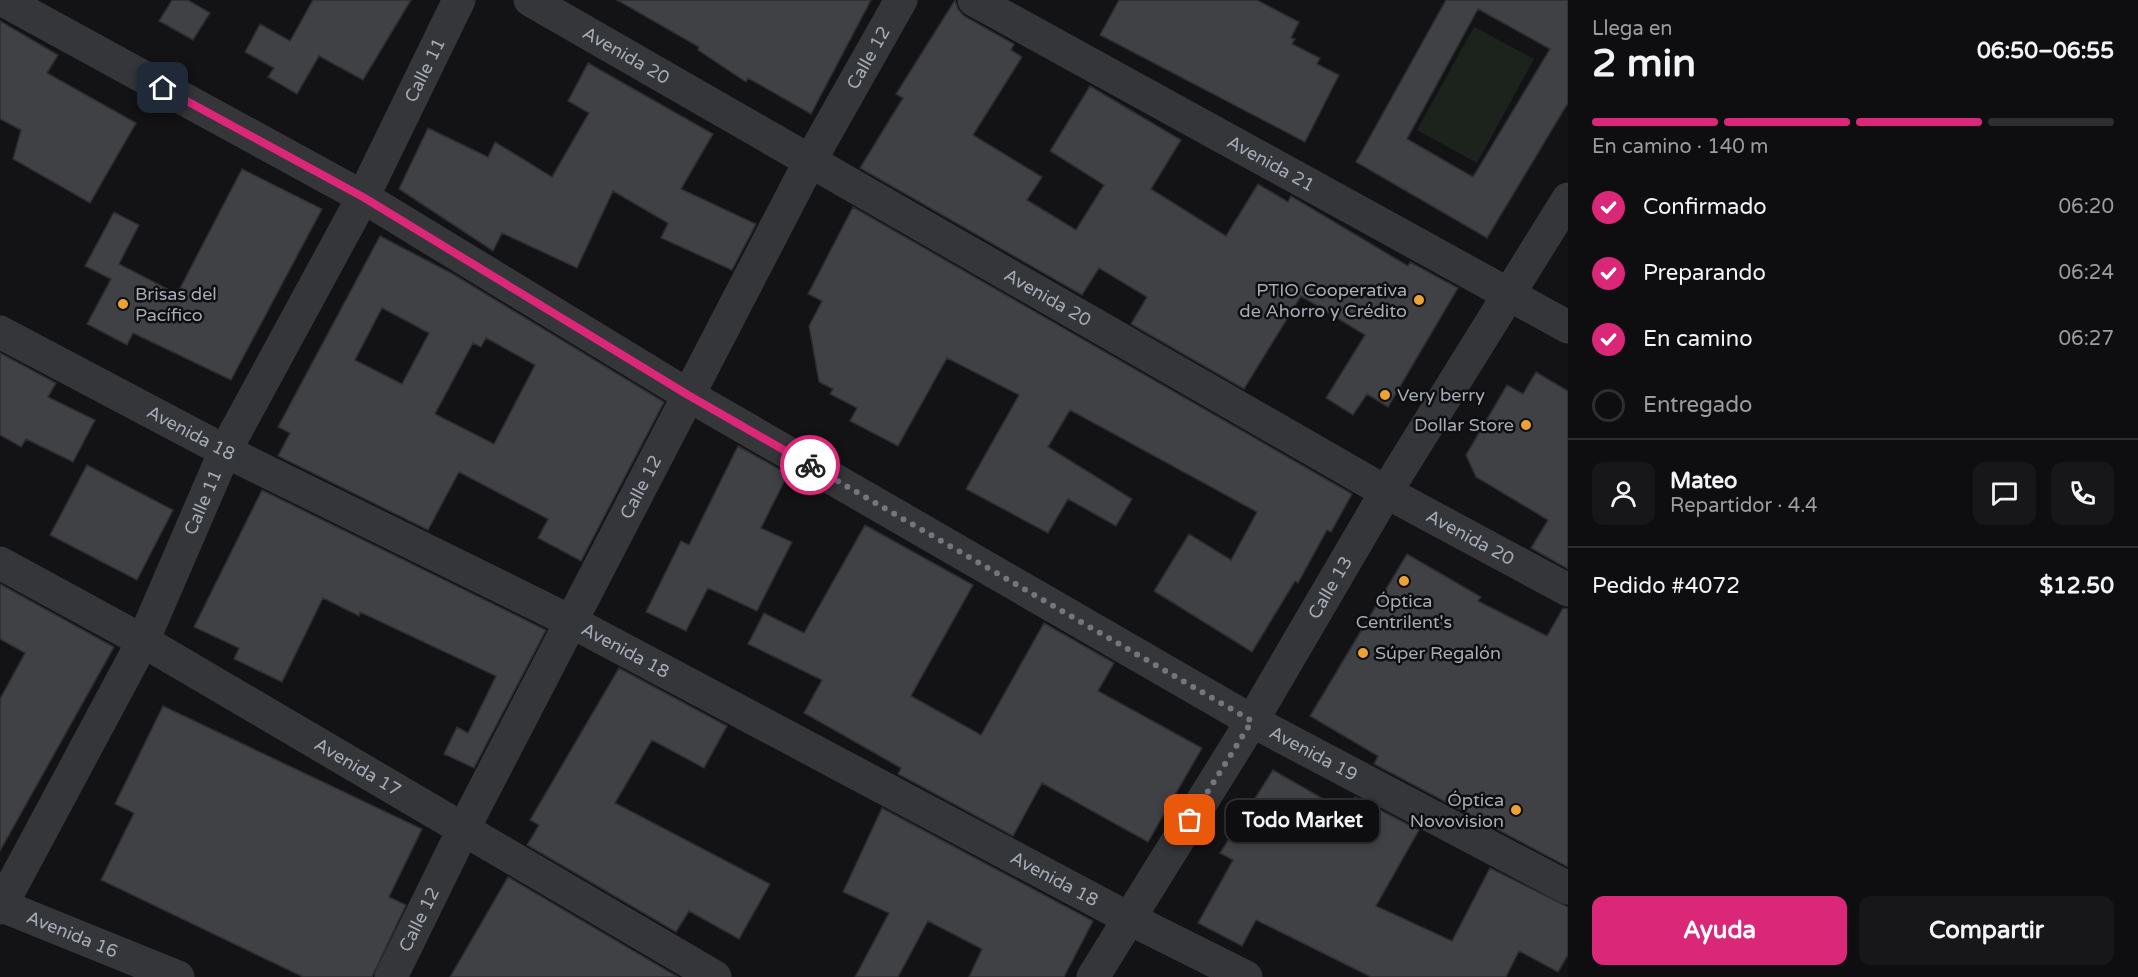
<!DOCTYPE html>
<html lang="es">
<meta charset="utf-8">
<style>
:root{--surface:#0e0e10;--page:#171719;--text:#f1f3f6;--muted:#9b9c9f;--line:#2e2e30;--accent:#db2777}
body{margin:0;font-family:"Varela Round",sans-serif;background:var(--page);color:var(--text);height:100vh;display:flex;flex-direction:column;font-size:22px;white-space:nowrap}
*{box-sizing:border-box;margin:0}
p{font-size:20px;color:var(--muted)}
.icon{flex:none;width:33px;height:33px;fill:none;stroke:currentColor;stroke-width:2;stroke-linecap:round;stroke-linejoin:round}
.map{position:relative;flex:1;overflow:hidden}
.panel{display:flex;flex-direction:column;background:var(--surface);width:570px}
.panel>*{flex:none}
.pin{position:absolute;display:grid;place-items:center;width:51px;height:51px;color:#fff;margin:-26px;border-radius:12px;box-shadow:0 3px 9px #0006}
.courier{position:absolute;display:grid;place-items:center;width:60px;height:60px;margin:-30px;border:4px solid #db2777;border-radius:50%;background:#fff;color:#222;box-shadow:0 2px 8px #0007}
.bubble{position:absolute;height:42px;border-radius:12px;background:var(--surface);box-shadow:0 3px 9px #0003,0 0 0 2px var(--line);font-size:20px;font-weight:700;line-height:42px;text-align:center}
.overview em{font-style:normal;font-weight:700}
.overview div{display:flex;flex-direction:column-reverse}
.overview{display:flex;align-items:center;justify-content:space-between;height:102px;padding:0 24px}
h1{font-size:39px;font-weight:700;line-height:45px}
.bar{display:grid;grid-template-columns:repeat(4,1fr);gap:9px 6px;align-content:center;height:72px;padding:0 24px}
.bar i{height:8px;border-radius:4px;background:var(--line)}
.bar .selected{background:var(--accent)}
.bar p{grid-column:span 4}
.line{display:flex;align-items:center;gap:15px;padding:0 24px;border-top:2px solid var(--line)}
.line div{flex:1}
.round{display:grid;place-items:center;flex:none;width:63px;height:63px;border-radius:12px;background:var(--page)}
ol{padding:0 24px;list-style:none}
li{display:flex;align-items:center;gap:18px;height:66px}
li p{margin-inline-start:auto}
li .icon{padding:6px;border-radius:50%;background:var(--accent);color:#fff;stroke-width:4}
li:last-child{color:var(--muted)}
li i{width:33px;height:33px;border:3px solid var(--line);border-radius:50%}
.primary-button{display:flex;gap:12px;margin-top:auto;padding:12px 24px}
.primary-button a{flex:1;height:69px;border-radius:12px;background:var(--accent);color:#fff;font-size:24px;font-weight:700;line-height:69px;text-align:center}
.primary-button a+a{background:var(--page);color:var(--text)}
main{display:flex;flex:1;min-height:0}
.map>svg:first-child{display:block}
.green{fill:#1c231c}
.building{fill:#3f4145;stroke:#2d2d31;stroke-width:1.5;fill-rule:evenodd}
.lines{fill:none;stroke-linecap:round;stroke-linejoin:round}
.street{stroke:#34363a;stroke-width:33}
.done{stroke:#72767d;stroke-width:6;stroke-dasharray:0 10.8}
.route{stroke:#db2777;stroke-width:8}
.poi-dot{fill:#eca334;stroke:#0e0e10;stroke-width:2}
.labels{text-anchor:middle;dominant-baseline:central;stroke-width:5;stroke-linejoin:round;paint-order:stroke}
.street-label{font-size:18px;fill:#a5abb5;stroke:#0e0e10}
.poi-label{font-size:18px;fill:#a5abb5;stroke:#0e0e10;text-anchor:end}
</style>
<main>
<div class="map">
<svg width="1568" height="977" viewBox="0 0 1568 977">
<rect width="100%" height="100%" fill="#131315"/>
<path class="green" d="M1474 27 1534 59 1477 163 1417 130Z"/>
<path class="building" d="M172 0H188L210 13 193 40 159 21Z
M313 0H411L363 80 319 56 297 94 268 77 274 68 245 52 260 24 290 41Z
M617 0H871L811 114 748 78 746 82 698 50 699 47Z
M955 0 958 9 964 16 1014 44 1011 50 1022 57 973 135 1042 177 1027 200 1076 230 1104 185 1050 151 1090 86 1181 140 1151 189 1226 236 1258 184 1288 202 1291 196 1408 266 1410 262 1458 288 1388 407 1367 394 1353 415 1326 398 1365 335 1301 296 1244 389 1131 324 1147 297 1099 268 1082 295 860 168 903 98 896 94Z
M1119 0H1257L1299 22 1291 38 1295 39 1292 44 1320 58 1317 64 1339 75 1305 142 1100 35Z
M1446 0H1568V103L1487 238 1356 162ZM1478 9 1550 49 1473 177 1407 139Z
M0 21 58 55 47 73 136 123 90 203 13 159 21 130 0 119Z
M588 63 713 134 681 189 756 224 732 270 661 238 668 223 613 191 577 268 502 233 493 251 399 189 428 128 488 157 495 142 552 177 589 113 568 101Z
M242 169 322 209 231 380 133 333 127 345 87 324 111 279 85 266 114 212 139 225 119 264 177 294Z
M853 207 1352 494 1331 532 1327 530 1298 583 1295 581 1252 652 1154 591 1189 534 1231 560 1257 512 1070 410 1048 447 1132 499 1116 526 1068 499 1048 533 966 489 1019 395 947 358 898 446 850 421 857 408 830 394 833 389 819 382 809 326 822 301 808 294Z
M380 236 453 274 664 402 581 561 538 538 548 519 459 472 428 530 278 456 290 433 278 427ZM382 308 429 333 402 384 355 360ZM486 338 535 365 494 444 435 414 473 343 481 347Z
M0 353 56 383 48 397 95 420 73 462 26 439 21 447 0 435Z
M1536 372 1568 391V569L1531 548 1548 520 1476 477 1466 455 1507 385 1523 394Z
M738 446 788 474 761 528 792 542 757 611 708 588 686 631 646 612 681 541 689 545Z
M87 465 173 510 137 580 50 535Z
M262 490 546 630 474 768 444 754 457 727 468 733 496 676 360 612 359 616 323 598 282 682 234 659 239 648 194 627Z
M865 525 973 585 911 696 981 735 1044 623 1114 663 1098 691 1202 748 1148 842 1042 783 1013 836 898 774 901 768 804 713 822 680 748 644 764 613 804 633Z
M1407 554 1481 597 1478 601 1547 636 1563 608 1568 609V867L1374 764 1378 756 1310 716Z
M0 584 114 647 0 851V699L25 653 0 639Z
M619 668 727 726 704 768 652 740 615 803 770 884 739 939 689 911 676 932 527 845 539 825 530 820Z
M163 706 422 829 389 897 406 905 372 977H303L101 880 134 813 115 804Z
M1273 770 1346 812 1355 797 1419 830 1376 906 1452 941 1490 868 1568 907V955L1558 972 1519 951 1506 977H1371L1256 920 1242 946 1198 923 1233 860 1220 853Z
M882 808 1093 921 1064 977H969L982 949 928 921 898 977H855L889 913 843 892Z
M508 877 678 977H450Z"/>
<g class="lines">
<g class="street">
<path id="s1" d="M3 0 363 197 688 395 1252 721 1568 888"/>
<path id="s2" d="M530 0 1386 492 1568 590"/>
<path id="s3" d="M974 0 1568 327"/>
<path id="s4" d="M0 332 225 451 572 622 1128 918 1246 977"/>
<path id="s5" d="M0 563 143 641 715 977"/>
<path id="s6" d="M0 905 178 977"/>
<path id="s7" d="M0 908 143 641 225 451 363 197 459 0"/>
<path id="s8" d="M391 977 464 828 810 161 901 0"/>
<path id="s9" d="M1093 977 1252 721 1386 492 1568 199"/>
</g>
</g>
<g class="lines">
<path class="done" d="M810 465 1252 721 1190 820"/>
<path class="route" d="M163 88 363 197 688 395 810 465"/>
</g>
<g class="poi-dot">
<circle cx="1419" cy="300" r="6"/>
<circle cx="123" cy="304" r="6"/>
<circle cx="1385" cy="395" r="6"/>
<circle cx="1526" cy="425" r="6"/>
<circle cx="1404" cy="581" r="6"/>
<circle cx="1363" cy="653" r="6"/>
<circle cx="1516" cy="810" r="6"/>
</g>
<g class="labels">
<g class="street-label">
<text stroke="none"><textPath href="#s2" startOffset="111">Avenida 20</textPath></text>
<text stroke="none"><textPath href="#s8" startOffset="1036">Calle 12</textPath></text>
<text stroke="none"><textPath href="#s7" startOffset="940">Calle 11</textPath></text>
<text stroke="none"><textPath href="#s3" startOffset="339">Avenida 21</textPath></text>
<text stroke="none"><textPath href="#s2" startOffset="597">Avenida 20</textPath></text>
<text stroke="none"><textPath href="#s4" startOffset="216">Avenida 18</textPath></text>
<text stroke="none"><textPath href="#s8" startOffset="550">Calle 12</textPath></text>
<text stroke="none"><textPath href="#s7" startOffset="454">Calle 11</textPath></text>
<text stroke="none"><textPath href="#s2" startOffset="1083">Avenida 20</textPath></text>
<text stroke="none"><textPath href="#s9" startOffset="456">Calle 13</textPath></text>
<text stroke="none"><textPath href="#s4" startOffset="702">Avenida 18</textPath></text>
<text stroke="none"><textPath href="#s1" startOffset="1512">Avenida 19</textPath></text>
<text stroke="none"><textPath href="#s5" startOffset="412">Avenida 17</textPath></text>
<text stroke="none"><textPath href="#s4" startOffset="1188">Avenida 18</textPath></text>
<text stroke="none"><textPath href="#s8" startOffset="64">Calle 12</textPath></text>
<text stroke="none"><textPath href="#s6" startOffset="78">Avenida 16</textPath></text>
</g>
<g class="poi-label">
<text x="1407" y="290">PTIO Cooperativa<tspan x="1407" dy="21">de Ahorro y Crédito</tspan></text>
<text x="135" y="294" text-anchor="start">Brisas del<tspan x="135" dy="21">Pacífico</tspan></text>
<text x="1397" y="395" text-anchor="start">Very berry</text>
<text x="1514" y="425">Dollar Store</text>
<text x="1404" y="601" text-anchor="middle">Óptica<tspan x="1404" dy="21">Centrilent's</tspan></text>
<text x="1375" y="653" text-anchor="start">Súper Regalón</text>
<text x="1504" y="800">Óptica<tspan x="1504" dy="21">Novovision</tspan></text>
</g>
</g>
</svg>
<div class="pin" style="left:1190px;top:820px;background:#ea580c"><svg class="icon" aria-label="bag" viewBox="0 0 24 24"><path d="M5 8h14l-1 12H6zM9 8a3 3 0 0 1 6 0"/></svg></div>
<div class="pin" style="left:163px;top:88px;background:#1f2937"><svg class="icon" aria-label="home" viewBox="0 0 24 24"><path d="M3 11l9-7 9 7M6 9v11h12V9"/></svg></div>
<div class="courier" style="left:810px;top:465px"><svg class="icon" aria-label="bike" viewBox="0 0 24 24"><circle cx="6" cy="16" r="4"/><circle cx="18" cy="16" r="4"/><path d="M6 16l4-8h5l3 8M10 8l3 8H6M13 5h3"/></svg></div>
<div class="bubble" style="left:1226px;top:800px;width:153px">Todo Market</div>
</div>
<section class="panel">
<div class="overview"><div><h1>2 min</h1><p>Llega en</p></div><em>06:50–06:55</em></div>
<div class="bar"><i class="selected"></i><i class="selected"></i><i class="selected"></i><i></i><p>En camino · 140 m</p></div>
<ol>
<li><svg class="icon" aria-label="check" viewBox="0 0 24 24"><path d="M5 12l5 5 9-10"/></svg>Confirmado<p>06:20</p></li>
<li><svg class="icon" aria-label="check" viewBox="0 0 24 24"><path d="M5 12l5 5 9-10"/></svg>Preparando<p>06:24</p></li>
<li><svg class="icon" aria-label="check" viewBox="0 0 24 24"><path d="M5 12l5 5 9-10"/></svg>En camino<p>06:27</p></li>
<li><i></i>Entregado</li>
</ol>
<div class="line" style="height:108px"><a class="round"><svg class="icon" aria-label="person" viewBox="0 0 24 24"><circle cx="12" cy="8" r="4"/><path d="M4 21q1-7 8-7t8 7"/></svg></a><div><b>Mateo</b><p>Repartidor · 4.4</p></div><a class="round"><svg class="icon" aria-label="chat" viewBox="0 0 24 24"><path d="M4 5h16v11H9l-5 4z"/></svg></a><a class="round"><svg class="icon" aria-label="phone" viewBox="0 0 24 24"><path d="M5 4h4l2 5-3 2q2 4 5 5l2-3 5 2v4C11 20 4 13 5 4z"/></svg></a></div>
<div class="line" style="height:78px"><div>Pedido #4072</div><b>$12.50</b></div>
<div class="primary-button"><a>Ayuda</a><a>Compartir</a></div>
</section>
</main>
